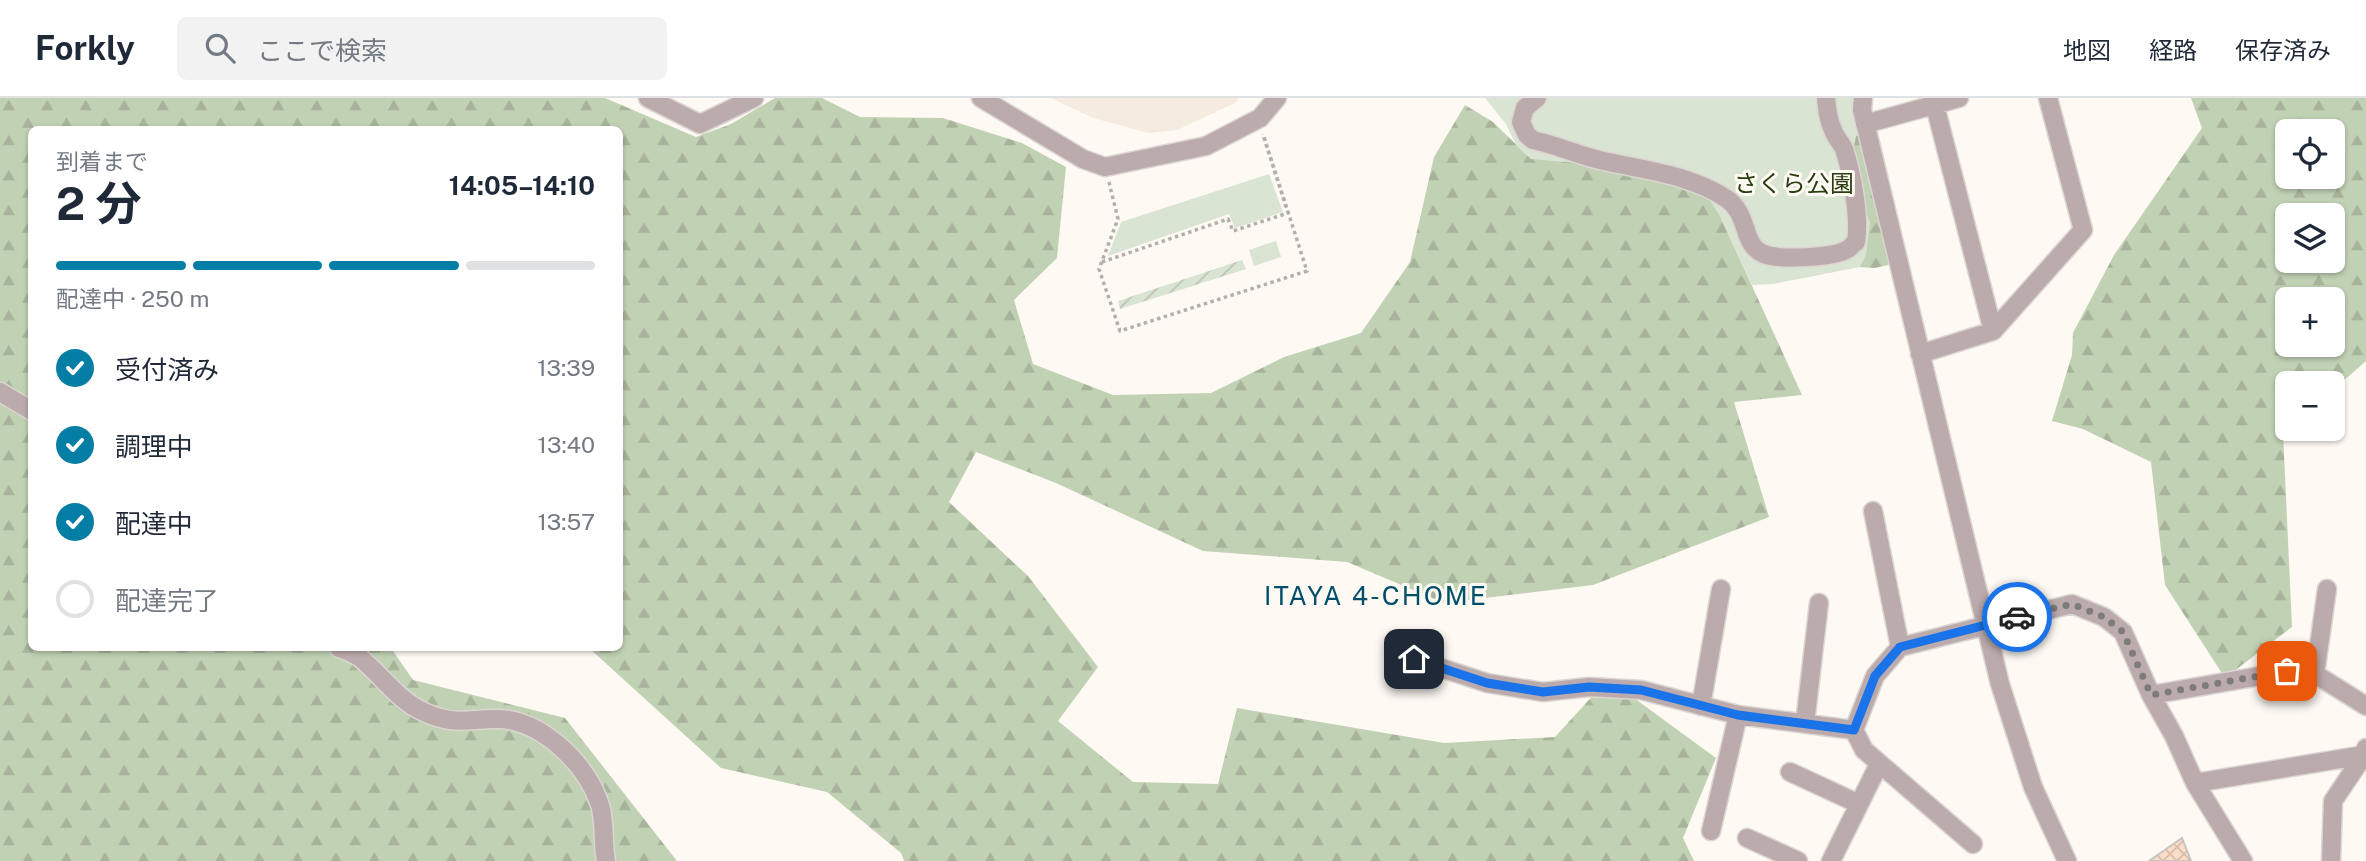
<!DOCTYPE html>
<html lang="ja">
<meta charset="utf-8">
<style>
:root{--surface:#fff;--page:#f2f2f3;--text:#1f2937;--muted:#747a83;--line:#e0e1e3;--accent:#057ea5}
body{margin:0;font-family:"Public Sans","Noto Sans JP",sans-serif;background:var(--page);color:var(--text);height:100vh;display:flex;flex-direction:column;font-size:26px;white-space:nowrap}
*{box-sizing:border-box;margin:0}
p{font-size:23px;color:var(--muted)}
.icon{flex:none;width:38px;height:38px;fill:none;stroke:currentColor;stroke-width:2;stroke-linecap:round;stroke-linejoin:round}
.map{position:relative;flex:1;overflow:hidden}
.panel{position:absolute;left:28px;top:28px;width:595px;height:525px;display:flex;flex-direction:column;background:var(--surface);border-radius:10px;box-shadow:0 2px 5px #0004}
.panel>*{flex:none}
.buttons{position:absolute;left:2275px;top:21px;display:grid;gap:14px}
.buttons a{display:grid;place-items:center;width:70px;height:70px;border-radius:10px;background:var(--surface);box-shadow:0 2px 5px #0004;font-size:35px}
.pin{position:absolute;display:grid;place-items:center;width:60px;height:60px;color:#fff;margin:-30px;border-radius:14px;box-shadow:0 4px 10px #0006}
.courier{position:absolute;display:grid;place-items:center;width:70px;height:70px;margin:-35px;border:5px solid #1a73e8;border-radius:50%;background:#fff;color:#222;box-shadow:0 2px 9px #0007}
.summary em{font-style:normal;font-weight:700}
.summary div{display:flex;flex-direction:column-reverse}
.summary{display:flex;align-items:center;justify-content:space-between;height:119px;padding:0 28px}
h1{font-size:46px;font-weight:700;line-height:52px}
.bar{display:grid;grid-template-columns:repeat(4,1fr);gap:10px 7px;align-content:center;height:84px;padding:0 28px}
.bar i{height:9px;border-radius:5px;background:var(--line)}
.bar .selected{background:var(--accent)}
.bar p{grid-column:span 4}
ol{padding:0 28px;list-style:none}
li{display:flex;align-items:center;gap:21px;height:77px}
li p{margin-inline-start:auto}
li .icon{padding:7px;border-radius:50%;background:var(--accent);color:#fff;stroke-width:4}
li:last-child{color:var(--muted)}
li i{width:38px;height:38px;border:4px solid var(--line);border-radius:50%}
header{display:flex;align-items:center;gap:42px;box-sizing:border-box;height:98px;padding:0 35px;background:var(--surface);border-bottom:2px solid var(--line)}
header strong{font-size:33px}
nav{display:flex;gap:38px;margin-inline-start:auto;font-size:24px}
.search{width:490px;height:63px;background:var(--page);display:flex;align-items:center;gap:18px;box-sizing:border-box;padding:0 24px;border-radius:10px;color:var(--muted);font-size:26px}
.map>svg:first-child{display:block}
.built{fill:#f5ebdf}
.green{fill:#dae4d2}
.forest{fill:url(#forest-firs);fill-rule:evenodd}
.garden{fill:url(#garden-furrows)}
.building{fill:url(#building-cross-hatch);stroke:#cac4c0;stroke-width:2}
.lines{fill:none;stroke-linecap:round;stroke-linejoin:round}
.minor-casing{stroke:#dbd6d1;stroke-width:21}
.path{stroke:#b3afaa;stroke-width:3.5;stroke-dasharray:3.5 3.5;stroke-linecap:butt}
.minor{stroke:#bcabad;stroke-width:18}
.done{stroke:#7e7c78;stroke-width:7;stroke-dasharray:0 12.6}
.route{stroke:#1a73e8;stroke-width:9}
.labels{text-anchor:middle;dominant-baseline:central;stroke-width:6;stroke-linejoin:round;paint-order:stroke}
.park-label{font-size:24px;fill:#283e11;stroke:#fef9f3}
.neighbourhood-label{font-size:26px;letter-spacing:2px;fill:#004f6a;stroke:#fef9f3}
</style>
<header>
<strong>Forkly</strong>
<div class="search"><svg class="icon" aria-label="search" viewBox="0 0 24 24"><circle cx="10" cy="10" r="6"/><path d="M15 15l6 6"/></svg>ここで検索</div>
<nav><a>地図</a><a>経路</a><a>保存済み</a></nav>
</header>
<div class="map">
<svg width="2366" height="763" viewBox="0 0 2366 763">
<defs>
<pattern id="forest-firs" width="22" height="20" patternUnits="userSpaceOnUse" patternTransform="scale(1.75)"><rect width="22" height="20" fill="#c1d1b4"/><path d="M5 1l3.5 6h-7zM16 11l3.5 6h-7z" fill="#a7b49b"/></pattern>
<pattern id="garden-furrows" width="10" height="10" patternUnits="userSpaceOnUse" patternTransform="scale(1.75)"><rect width="10" height="10" fill="#dae4d2"/><path d="M-1 1l2-2M0 10L10 0M9 11l2-2" fill="none" stroke="#bcc4b5"/></pattern>
<pattern id="building-cross-hatch" width="8" height="8" patternUnits="userSpaceOnUse" patternTransform="scale(1.75)"><rect width="8" height="8" fill="#fbddc8"/><path d="M0 0l8 8M0 8l8-8" fill="none" stroke="#d8beac"/></pattern>
</defs>
<rect width="100%" height="100%" fill="#fef9f3"/>
<path class="built" d="M1051 0H1239L1235 5 1177 32 1149 35 1093 20Z"/>
<path class="green" d="M1485 0H1860L1875 170 1860 169 1773 186 1752 187 1722 122 1707 98 1531 61 1515 45 1506 26Z
M1269 76 1283 114 1235 130 1229 116 1108 158 1121 124Z
M1276 143 1281 159 1254 168 1249 152Z"/>
<path class="forest" d="M0 0H605L696 39 731 26 775 0H822L860 19 943 20 1022 45 1066 69 1057 160 1014 202 1033 266 1113 297 1211 295 1284 259 1361 235 1410 164 1434 59 1465 7 1493 24 1531 61 1624 69 1662 77 1707 98 1720 118 1802 297 1734 304 1769 419 1593 487 1444 505 1347 464 1203 453 1056 385 976 354 949 404 1028 478 1098 569 1058 623 1133 684 1218 686 1237 610 1444 645 1555 639 1608 581 1716 660 1683 740 1694 763H904L901 755 827 694 721 670 589 550H620V32H32V550H391L413 582 565 620 677 763H0Z
M2191 0H2366V263L2333 292V285H2287V330L2283 334 2292 529 2225 580 2165 487 2151 364 2083 331 2052 323 2072 257 2073 235 2114 157 2202 30ZM2287 33H2333V79H2287ZM2287 117H2333V163H2287ZM2287 201H2333V247H2287Z
M1865 32 1892 166 1875 170 1860 169 1866 157 1870 125 1863 107 1862 90 1853 54 1856 38Z"/>
<path class="garden" d="M1242 162 1246 171 1120 211 1118 203Z"/>
<path class="building" d="M2182 740 2191 763H2149Z"/>
<g class="lines">
<g class="minor-casing">
<path id="minor" d="M648 0 700 26 754 0
M981 0 1083 61 1105 69 1206 48 1260 20 1277 0
M1537 0 1525 10 1521 24 1527 37 1533 42C1557 47 1580 58 1604 63 1645 72 1692 77 1727 101 1750 117 1741 147 1764 156 1779 162 1834 160 1848 151 1851 149 1853 146 1856 144 1860 118 1852 76 1844 51 1841 44 1835 39 1833 32 1828 22 1827 11 1826 0
M1863 0 1862 12 2000 586 2033 689 2067 763
M1933 0 1993 233
M1865 26 1959 0
M1920 256 1993 233 2083 132 2048 0
M0 294 32 313
M1873 413 1900 549
M339 550C346 552 353 555 359 559 381 576 397 602 424 614 455 628 466 621 497 621 541 621 585 665 599 704 606 722 602 745 606 763
M1414 561 1487 585 1543 594 1589 589 1641 592 1738 617 1854 632 1864 652 1973 746
M2315 576 2327 491
M2151 597 2288 573 2315 576 2366 608
M1701 608 1721 491
M1805 625 1819 505
M1854 632 1875 578 1900 549 2072 506 2104 519 2123 534 2151 597 2174 638 2195 685 2243 763
M1790 674 1859 706
M2195 685 2364 657
M1711 733 1738 617
M1747 740 1798 763
M1831 763 1879 666
M2331 763 2333 703 2364 657 2366 650"/>
</g>
<path class="path" d="M1109 84 1118 121 1099 171 1120 233 1307 173 1263 36
M1102 164 1228 121 1233 133 1288 115 1263 37"/>
<use href="#minor" class="minor"/>
</g>
<g class="lines">
<path class="done" d="M2017 519 2072 506 2104 519 2123 534 2151 597 2287 573"/>
<path class="route" d="M1414 561 1487 585 1543 594 1589 589 1641 592 1738 617 1854 632 1875 578 1900 549 2017 519"/>
</g>
<g class="labels">
<g class="park-label">
<text x="1794" y="85">さくら公園</text>
</g>
<g class="neighbourhood-label">
<text x="1376" y="497">ITAYA 4-CHOME</text>
</g>
</g>
</svg>
<div class="buttons">
<a><svg class="icon" aria-label="locate" viewBox="0 0 24 24"><circle cx="12" cy="12" r="6"/><path d="M12 2v4M12 18v4M2 12h4M18 12h4"/></svg></a>
<a><svg class="icon" aria-label="layers" viewBox="0 0 24 24"><path d="M12 4l9 5-9 5-9-5zM3 14l9 5 9-5"/></svg></a>
<a>+</a>
<a>−</a>
</div>
<div class="pin" style="left:2287px;top:573px;background:#ea580c"><svg class="icon" aria-label="bag" viewBox="0 0 24 24"><path d="M5 8h14l-1 12H6zM9 8a3 3 0 0 1 6 0"/></svg></div>
<div class="pin" style="left:1414px;top:561px;background:#1f2937"><svg class="icon" aria-label="home" viewBox="0 0 24 24"><path d="M3 11l9-7 9 7M6 9v11h12V9"/></svg></div>
<div class="courier" style="left:2017px;top:519px"><svg class="icon" aria-label="car" viewBox="0 0 24 24"><path d="M5 17H2v-5l4-1 3-4h7l3 4 3 1v5h-3M9 17h6M6 11h13"/><circle cx="7" cy="17" r="2"/><circle cx="17" cy="17" r="2"/></svg></div>
<section class="panel">
<div class="summary"><div><h1>2 分</h1><p>到着まで</p></div><em>14:05–14:10</em></div>
<div class="bar"><i class="selected"></i><i class="selected"></i><i class="selected"></i><i></i><p>配達中 · 250 m</p></div>
<ol>
<li><svg class="icon" aria-label="check" viewBox="0 0 24 24"><path d="M5 12l5 5 9-10"/></svg>受付済み<p>13:39</p></li>
<li><svg class="icon" aria-label="check" viewBox="0 0 24 24"><path d="M5 12l5 5 9-10"/></svg>調理中<p>13:40</p></li>
<li><svg class="icon" aria-label="check" viewBox="0 0 24 24"><path d="M5 12l5 5 9-10"/></svg>配達中<p>13:57</p></li>
<li><i></i>配達完了</li>
</ol>
</section>
</div>
